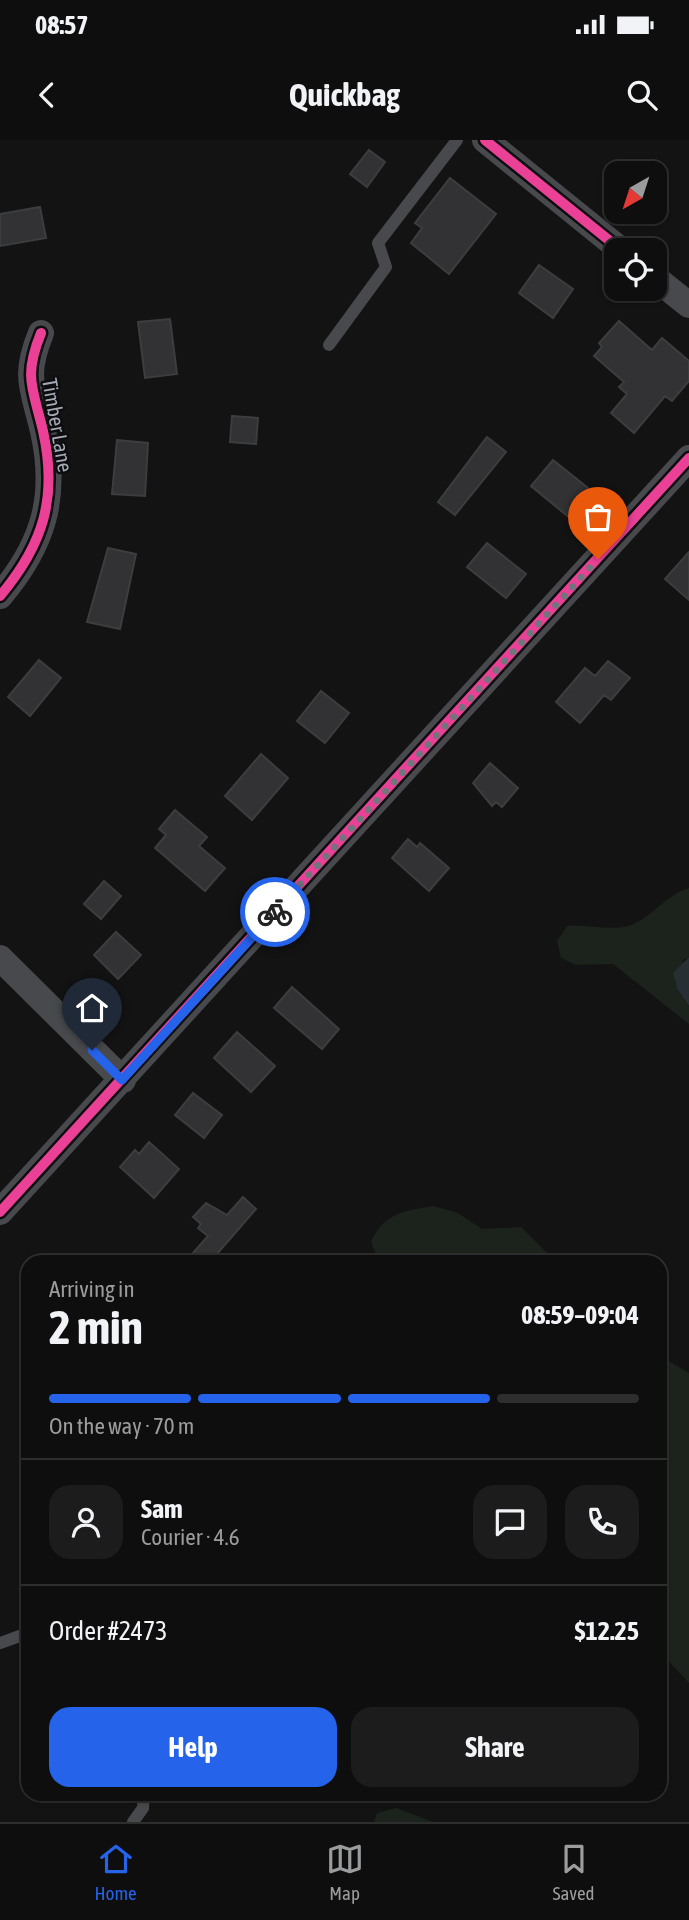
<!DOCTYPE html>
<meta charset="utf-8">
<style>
:root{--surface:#0e0e0e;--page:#1c1c1c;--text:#f1f3f6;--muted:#9b9c9e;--line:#2e2e2e;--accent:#2563eb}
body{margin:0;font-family:"Asap Condensed",sans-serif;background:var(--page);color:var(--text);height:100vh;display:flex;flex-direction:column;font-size:26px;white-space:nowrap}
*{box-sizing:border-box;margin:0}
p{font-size:23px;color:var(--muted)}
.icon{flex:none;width:38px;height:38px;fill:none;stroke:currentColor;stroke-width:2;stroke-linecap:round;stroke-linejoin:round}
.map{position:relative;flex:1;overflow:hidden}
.drawer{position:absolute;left:21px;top:1115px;width:646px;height:546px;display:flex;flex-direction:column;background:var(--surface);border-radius:21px;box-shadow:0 2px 5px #0004,0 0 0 2px var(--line)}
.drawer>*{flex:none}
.needle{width:46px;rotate:219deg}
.controls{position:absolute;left:604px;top:21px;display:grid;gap:14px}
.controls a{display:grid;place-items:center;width:63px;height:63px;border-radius:14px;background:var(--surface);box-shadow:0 2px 5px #0004,0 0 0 2px var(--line);font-size:35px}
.pin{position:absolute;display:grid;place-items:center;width:60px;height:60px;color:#fff;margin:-72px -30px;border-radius:50% 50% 50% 0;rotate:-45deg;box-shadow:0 0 7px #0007}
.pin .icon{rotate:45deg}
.courier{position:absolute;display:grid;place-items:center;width:70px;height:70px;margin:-35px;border:5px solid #2563eb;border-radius:50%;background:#fff;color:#222;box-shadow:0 2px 9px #0007}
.summary em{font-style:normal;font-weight:700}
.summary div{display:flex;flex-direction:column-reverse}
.summary{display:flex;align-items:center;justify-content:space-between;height:119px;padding:0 28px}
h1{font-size:46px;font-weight:700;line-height:52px}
.bar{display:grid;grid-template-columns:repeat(4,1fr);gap:10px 7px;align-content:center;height:84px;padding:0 28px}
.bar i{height:9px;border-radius:5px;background:var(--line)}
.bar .selected{background:var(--accent)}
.bar p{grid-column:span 4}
.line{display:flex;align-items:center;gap:18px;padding:0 28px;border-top:2px solid var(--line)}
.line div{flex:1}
.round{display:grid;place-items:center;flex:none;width:74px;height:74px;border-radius:21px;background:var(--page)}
.button{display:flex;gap:14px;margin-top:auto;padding:14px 28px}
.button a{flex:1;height:80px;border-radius:21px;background:var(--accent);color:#fff;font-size:28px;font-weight:700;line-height:80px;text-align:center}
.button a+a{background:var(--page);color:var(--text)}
.status{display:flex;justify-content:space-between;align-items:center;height:49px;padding:0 35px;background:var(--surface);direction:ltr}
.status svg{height:19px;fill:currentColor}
header{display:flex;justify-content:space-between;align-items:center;height:91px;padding:0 28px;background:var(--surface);font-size:32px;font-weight:700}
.tab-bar{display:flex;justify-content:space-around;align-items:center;height:98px;border-top:2px solid var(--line);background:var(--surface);font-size:19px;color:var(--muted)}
.tab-bar a{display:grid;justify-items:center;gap:4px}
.tab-bar .selected{color:var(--accent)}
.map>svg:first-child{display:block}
.green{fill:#1c221c}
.water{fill:#272f35}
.building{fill:#323234;stroke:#3b3d3f;stroke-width:2}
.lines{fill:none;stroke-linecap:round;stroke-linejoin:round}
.service{stroke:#47494c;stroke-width:12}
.minor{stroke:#47494c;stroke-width:26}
.cycleway-casing{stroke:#0d0d0f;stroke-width:15}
.cycleway{stroke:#ea4096;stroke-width:10}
.done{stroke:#71757c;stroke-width:7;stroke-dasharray:0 12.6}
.route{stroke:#2563eb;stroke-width:9}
.labels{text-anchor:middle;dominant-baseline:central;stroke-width:5;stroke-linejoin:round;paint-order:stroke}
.street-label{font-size:21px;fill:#a4aab5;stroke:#0d0d0f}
</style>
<div class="status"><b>08:57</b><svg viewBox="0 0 49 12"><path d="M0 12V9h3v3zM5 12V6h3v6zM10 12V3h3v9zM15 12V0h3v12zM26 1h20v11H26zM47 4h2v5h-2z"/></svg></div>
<header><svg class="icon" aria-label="back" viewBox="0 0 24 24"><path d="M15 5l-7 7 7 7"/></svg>Quickbag<svg class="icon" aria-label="search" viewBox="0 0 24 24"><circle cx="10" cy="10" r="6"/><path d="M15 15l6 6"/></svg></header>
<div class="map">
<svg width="689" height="1682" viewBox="0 0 689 1682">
<rect width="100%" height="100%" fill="#131313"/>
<path class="green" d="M689 748V817L683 820 678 850 689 866V884L613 824 576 825 561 818 557 801 567 786C588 784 607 791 628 786 650 780 666 754 689 748Z
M433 1066 458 1073 482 1089 521 1087 556 1122H379L371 1102C384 1073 403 1071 433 1066Z
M660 1216 689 1233V1543L660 1512Z
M396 1668 433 1682H374L377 1673Z"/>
<path class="water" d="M689 817V866L678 850 673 833Z"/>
<path class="building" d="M369 10 385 22 367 47 350 34Z
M450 38 496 74 449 134 411 103 422 88 415 83Z
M40 67 46 98 0 106V74Z
M539 125 573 149 553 178 519 153Z
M170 179 177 234 145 238 138 182Z
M619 181 652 210 662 198 689 221V241L672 261 665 256 634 293 611 273 627 254 619 247 624 242 594 216 602 207 599 203Z
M232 276 258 278 256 304 230 302Z
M487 297 506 312 455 375 438 362Z
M117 300 148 303 145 356 112 354Z
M553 320 598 356 576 383 531 346Z
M487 403 526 434 506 458 467 427Z
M108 408 136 414 120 489 87 482Z
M689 412V460L665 439Z
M39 520 61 538 30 576 8 557Z
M608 521 630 538 611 560 604 555 580 583 556 562 585 528 595 536Z
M321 551 349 573 325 603 297 581Z
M261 614 288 638 252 680 225 656Z
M490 623 518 648 502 667 496 662 492 666 473 643Z
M175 670 207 697 199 706 225 728 205 751 155 708 166 695 159 689Z
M408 699 417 707 420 703 449 728 429 751 392 718Z
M104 741 121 756 101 779 84 764Z
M116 792 141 815 118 839 94 815Z
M292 847 339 889 322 909 274 868Z
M237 892 275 926 251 952 214 918Z
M193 953 222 975 204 998 175 975Z
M149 1002 179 1029 154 1058 120 1027 135 1010 139 1014Z
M243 1057 256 1069 210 1122H185L208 1096 198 1088 201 1084 193 1077 206 1063 227 1075Z"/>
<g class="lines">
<path class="service" d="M329 205 386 127 378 103 457 0
M0 1503 28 1493
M133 1682 143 1668 144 1654"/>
<path class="minor" d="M485 0 621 110
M654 137 689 165
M0 456C43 405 58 358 43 291 33 248 23 237 41 193
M0 818 123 940
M0 1072 689 318"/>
<g class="cycleway-casing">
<path id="cycleway" d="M485 0 621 110
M0 456C43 405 58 358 43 291 33 248 23 237 41 193
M0 1072 689 318"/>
</g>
<use href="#cycleway" class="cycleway"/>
</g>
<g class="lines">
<path class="done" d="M275 772 598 419"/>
<path class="route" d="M92 910 122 940 275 772"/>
</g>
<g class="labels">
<g class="street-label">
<text transform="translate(58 285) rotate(80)">Timber Lane</text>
</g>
</g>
</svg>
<div class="controls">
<a><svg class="needle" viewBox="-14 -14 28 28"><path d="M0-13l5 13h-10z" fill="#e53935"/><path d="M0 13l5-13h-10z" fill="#9b9c9e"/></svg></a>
<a><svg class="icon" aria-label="locate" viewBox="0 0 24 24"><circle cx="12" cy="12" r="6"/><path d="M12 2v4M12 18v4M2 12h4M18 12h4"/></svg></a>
</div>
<div class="pin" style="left:598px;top:419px;background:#ea580c"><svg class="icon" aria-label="bag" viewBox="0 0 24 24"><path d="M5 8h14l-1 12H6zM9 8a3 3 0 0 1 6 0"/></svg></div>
<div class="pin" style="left:92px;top:910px;background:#1f2937"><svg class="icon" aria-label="home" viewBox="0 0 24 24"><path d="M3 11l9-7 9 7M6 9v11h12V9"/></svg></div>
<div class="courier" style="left:275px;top:772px"><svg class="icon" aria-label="bike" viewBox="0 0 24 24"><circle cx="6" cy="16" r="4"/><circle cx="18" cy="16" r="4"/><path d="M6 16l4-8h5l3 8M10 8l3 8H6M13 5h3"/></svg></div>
<section class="drawer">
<div class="summary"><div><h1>2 min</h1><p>Arriving in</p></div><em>08:59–09:04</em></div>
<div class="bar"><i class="selected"></i><i class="selected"></i><i class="selected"></i><i></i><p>On the way · 70 m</p></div>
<div class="line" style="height:126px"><a class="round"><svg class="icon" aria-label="person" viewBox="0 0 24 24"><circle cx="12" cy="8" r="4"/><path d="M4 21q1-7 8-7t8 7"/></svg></a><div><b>Sam</b><p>Courier · 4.6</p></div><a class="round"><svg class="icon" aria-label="chat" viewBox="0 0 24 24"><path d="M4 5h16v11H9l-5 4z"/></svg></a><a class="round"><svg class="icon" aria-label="phone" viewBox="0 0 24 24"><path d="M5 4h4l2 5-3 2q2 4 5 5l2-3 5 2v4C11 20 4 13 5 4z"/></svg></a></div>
<div class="line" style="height:91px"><div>Order #2473</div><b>$12.25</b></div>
<div class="button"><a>Help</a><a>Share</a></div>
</section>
</div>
<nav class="tab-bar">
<a class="selected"><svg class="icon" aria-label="home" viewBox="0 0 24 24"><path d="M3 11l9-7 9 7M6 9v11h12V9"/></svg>Home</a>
<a><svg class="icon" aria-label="map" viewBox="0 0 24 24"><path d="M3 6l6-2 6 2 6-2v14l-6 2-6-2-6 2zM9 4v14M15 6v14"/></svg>Map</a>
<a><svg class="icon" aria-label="saved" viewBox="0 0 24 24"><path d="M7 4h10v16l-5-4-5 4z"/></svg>Saved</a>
</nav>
